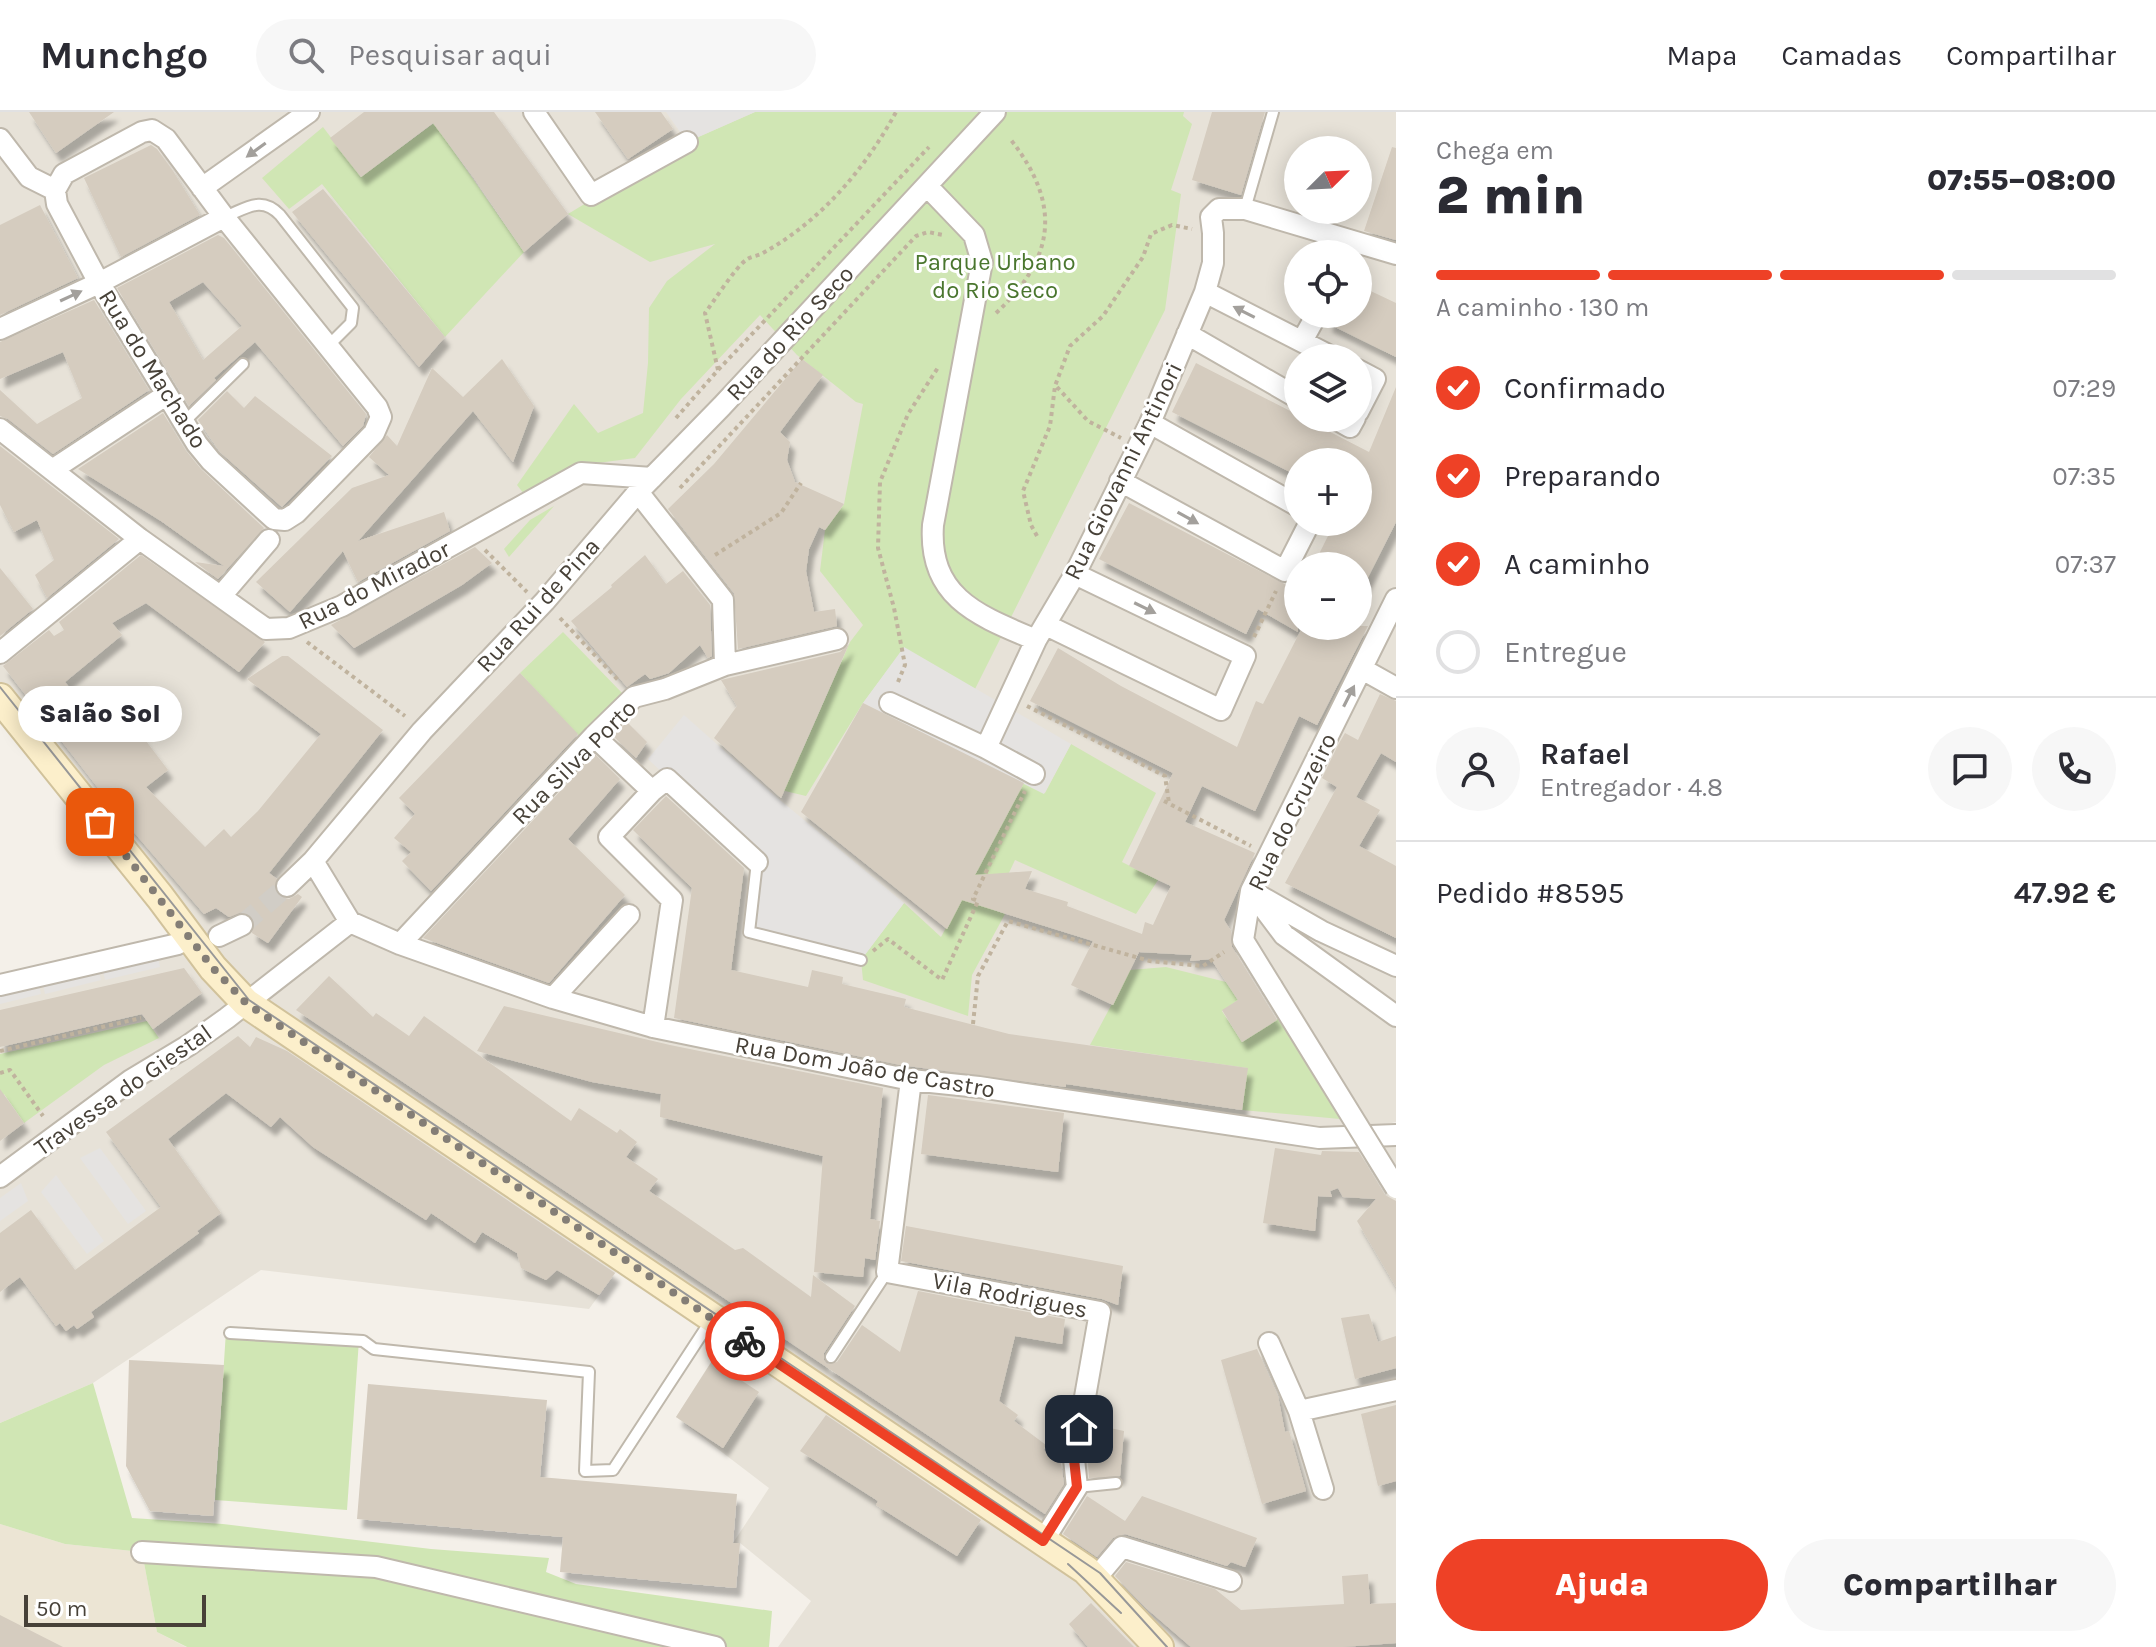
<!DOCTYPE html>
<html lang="pt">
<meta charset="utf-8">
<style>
:root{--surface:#fff;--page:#f7f7f7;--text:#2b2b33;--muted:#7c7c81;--line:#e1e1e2;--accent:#ee4126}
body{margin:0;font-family:Karla,sans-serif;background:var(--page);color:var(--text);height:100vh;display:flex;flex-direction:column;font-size:30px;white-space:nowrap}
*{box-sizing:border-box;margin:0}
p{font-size:26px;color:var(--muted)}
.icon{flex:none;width:44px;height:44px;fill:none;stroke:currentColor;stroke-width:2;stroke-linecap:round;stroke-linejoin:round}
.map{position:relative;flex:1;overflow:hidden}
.details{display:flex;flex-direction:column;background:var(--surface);width:760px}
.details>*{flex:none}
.needle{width:52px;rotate:66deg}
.fabs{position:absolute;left:1284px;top:24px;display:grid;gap:16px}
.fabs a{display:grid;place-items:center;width:88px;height:88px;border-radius:50%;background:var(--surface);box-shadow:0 4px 20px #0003;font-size:40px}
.scale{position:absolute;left:24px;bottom:20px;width:182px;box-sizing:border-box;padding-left:8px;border:4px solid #474138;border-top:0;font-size:22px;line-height:28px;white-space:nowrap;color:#474138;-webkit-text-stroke:6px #fff;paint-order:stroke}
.pin{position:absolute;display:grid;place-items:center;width:68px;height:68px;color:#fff;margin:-34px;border-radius:16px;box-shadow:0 4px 12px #0006}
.courier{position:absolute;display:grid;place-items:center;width:80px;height:80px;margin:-40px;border:6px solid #ee4126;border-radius:50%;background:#fff;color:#222;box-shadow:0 2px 10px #0007}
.bubble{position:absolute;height:56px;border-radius:28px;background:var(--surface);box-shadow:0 4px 20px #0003;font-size:26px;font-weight:800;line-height:56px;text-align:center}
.headline em{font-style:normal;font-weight:800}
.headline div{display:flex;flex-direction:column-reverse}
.headline{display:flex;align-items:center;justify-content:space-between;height:136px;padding:0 40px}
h1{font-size:52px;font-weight:800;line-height:60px}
.bar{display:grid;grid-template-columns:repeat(4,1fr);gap:12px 8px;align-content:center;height:96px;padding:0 40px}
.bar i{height:10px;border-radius:6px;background:var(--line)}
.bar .active{background:var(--accent)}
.bar p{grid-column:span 4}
.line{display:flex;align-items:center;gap:20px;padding:0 40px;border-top:2px solid var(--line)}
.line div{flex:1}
.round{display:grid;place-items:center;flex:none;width:84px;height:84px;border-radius:42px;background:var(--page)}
ol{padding:0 40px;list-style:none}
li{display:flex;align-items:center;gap:24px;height:88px}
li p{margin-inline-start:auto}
li .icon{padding:8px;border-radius:50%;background:var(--accent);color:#fff;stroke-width:4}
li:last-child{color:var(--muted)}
li i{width:44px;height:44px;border:4px solid var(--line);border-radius:50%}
.action{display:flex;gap:16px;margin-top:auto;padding:16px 40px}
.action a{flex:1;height:92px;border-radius:48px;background:var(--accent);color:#fff;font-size:32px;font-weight:800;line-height:92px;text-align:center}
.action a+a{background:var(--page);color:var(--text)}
header{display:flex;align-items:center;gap:48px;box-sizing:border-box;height:112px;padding:0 40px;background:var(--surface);border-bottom:2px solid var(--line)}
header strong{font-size:38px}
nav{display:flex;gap:44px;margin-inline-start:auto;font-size:28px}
.search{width:560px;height:72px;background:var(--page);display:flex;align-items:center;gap:20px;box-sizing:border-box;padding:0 28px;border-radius:44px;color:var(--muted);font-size:30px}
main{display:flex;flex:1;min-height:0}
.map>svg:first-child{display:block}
.residential{fill:#e7e2d8;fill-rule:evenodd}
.education{fill:#ece5d4}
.green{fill:#d0e6b4}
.parking{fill:#e5e3e1}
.building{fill:#d5ccbf;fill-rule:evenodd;filter:url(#shadow)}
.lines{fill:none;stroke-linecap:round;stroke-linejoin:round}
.street-tunnel{stroke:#d1cdc6;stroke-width:20;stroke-dasharray:20 10;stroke-linecap:butt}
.lane-casing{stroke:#bfb8ac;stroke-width:14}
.street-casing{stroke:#bfb8ac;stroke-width:24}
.secondary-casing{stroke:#d1c29b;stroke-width:32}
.path{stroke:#c0b39e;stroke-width:4;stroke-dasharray:4 4;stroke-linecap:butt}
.lane{stroke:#fff;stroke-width:10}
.street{stroke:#fff;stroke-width:20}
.secondary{stroke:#fcefcb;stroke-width:28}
.tram{stroke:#989898;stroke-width:2}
.street-bridge-casing{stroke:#bfb8ac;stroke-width:24;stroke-linecap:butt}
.street-bridge{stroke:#fff;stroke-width:20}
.oneway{fill:#a3a09c}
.done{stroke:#847e76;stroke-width:8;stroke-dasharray:0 14.4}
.route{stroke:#ee4126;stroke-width:10}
.labels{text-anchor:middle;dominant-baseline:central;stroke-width:6;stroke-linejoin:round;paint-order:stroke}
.park-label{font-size:24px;fill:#4a762e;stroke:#fff}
.street-label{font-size:24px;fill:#474138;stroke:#fff}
</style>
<header>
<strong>Munchgo</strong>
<div class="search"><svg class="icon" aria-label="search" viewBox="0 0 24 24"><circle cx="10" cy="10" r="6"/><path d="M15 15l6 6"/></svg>Pesquisar aqui</div>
<nav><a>Mapa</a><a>Camadas</a><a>Compartilhar</a></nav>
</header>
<main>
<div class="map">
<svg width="1396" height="1535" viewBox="0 0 1396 1535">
<defs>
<filter id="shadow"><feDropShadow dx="5" dy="9" stdDeviation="2" flood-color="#0004"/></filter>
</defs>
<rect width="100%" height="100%" fill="#f4f0e9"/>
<path class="residential" d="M0 0H1396V1010L1319 1026 1396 1020V1535H778L811 1489 740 1431H733L769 1376 676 1305 730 1220 627 1145 589 1197 261 1158 93 1271 0 1311V876L194 833 0 587ZM1298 38H1358V98H1298ZM1298 142H1358V202H1298ZM1298 246H1358V306H1298ZM1298 350H1358V410H1298ZM1298 454H1358V514H1298Z"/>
<path class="education" d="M0 1412 65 1432 142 1440 157 1520 186 1535H0Z"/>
<path class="green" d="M755 0H1184L1183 4 1192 12 1171 78 1181 82 1165 198 975 577 904 536 863 591 806 684 785 679 777 682 802 639 850 530 863 513 820 459 825 418 844 392 863 292 856 290 797 243 760 203 681 287 635 346 583 353 524 382 517 373 574 292 598 321 643 301 648 251 649 196 667 169 715 132 650 150 568 102 687 30Z
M434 11 524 140 445 225 322 72 289 97 262 66 323 15 361 65Z
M554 394 509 445 504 437 530 408Z
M563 520 623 582 581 626 520 561Z
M1071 632 1156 681 1122 750 1158 768 1136 802 1015 748 992 797 1005 802 972 863 968 904 863 868 861 848 904 791 941 825 1024 670 1045 681Z
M1166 855 1226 870 1238 888 1222 899 1242 930 1281 905 1340 1007 1242 998 1247 956 1090 933 1130 858Z
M147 909 159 926 104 953 24 1011 4 982 0 984V942Z
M226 1219 359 1228 347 1398 215 1388Z
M93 1271 132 1406 223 1412 431 1437 549 1446 546 1460 576 1472 772 1499 769 1535H187L157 1520 142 1440 65 1432 0 1412V1311Z"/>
<path class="parking" d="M666 0H755L687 30Z
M904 535 1071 632 1044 682 863 591Z
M684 603 774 683 904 791 861 848 749 820 756 750 648 647Z
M158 846 160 855 105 868 103 859Z
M99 860 101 868 45 882 43 873Z
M39 873 41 882 0 892V882Z
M100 1036 146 1099 128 1112 80 1046Z
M56 1063 104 1129 87 1142 41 1080Z
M21 1071 28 1089 0 1109V1086Z"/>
<path class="building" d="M29 0H114L56 41Z
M364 0H494L568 102 524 140 474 66 433 11 361 65 330 26Z
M595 0H661L673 17 628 47Z
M1212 0H1265L1241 83 1192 68Z
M151 33 157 37 173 59 200 103 121 145 84 66Z
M1392 35 1396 36V128L1364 119Z
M323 77 445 225 419 255 292 100Z
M40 93 78 166 0 203V113Z
M218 123 224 126 366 302 363 314 343 334 255 230 214 266 216 268 189 294 117 176ZM203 170 242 214 203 248 169 190Z
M1358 173 1396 191V245L1327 211 1330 202H1358Z
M94 188 149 278 53 342 8 307 0 304V278L37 312 82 286 63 240 0 267V230Z
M502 247 534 294 513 350 473 299 358 429 444 400 450 419 358 470 343 439 290 500 256 470 352 376 389 363 369 345 387 323 397 334 432 256 463 285Z
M802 247 823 263 780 320 790 330 787 348 795 370 844 392 825 418 819 415 809 437 806 459 814 500 835 497 837 514 738 537 734 481 668 397 714 352Z
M1196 251 1298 303V306H1303L1369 340 1396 275V410L1358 485V454H1313L1335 410H1358V350H1298V364L1172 300Z
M227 279 244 296 255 284 332 344 282 395 220 340 198 308Z
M163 301 186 339 201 357 264 416 218 467 195 450 224 454 161 409 78 357Z
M0 334 119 427 47 486 35 463 54 448 37 408 14 420 0 393Z
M1129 391 1298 479V520L1258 497 1246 522 1099 447Z
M475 435 492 451 462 473 354 536 331 513Z
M141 443 265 530 239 560 146 491 112 511 122 523 65 570 102 617 124 600 168 658 146 675 205 735 224 717 231 725 258 699 321 622 247 567 282 544H288L383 618 269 761 277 767 274 776 278 784 289 787 298 782 302 785 268 831 252 821 254 808 249 802 242 800 229 805 216 796 204 802 120 704 3 554 49 518 54 524 64 518 59 510Z
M645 443 666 472 683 459 710 493 712 544 708 546 700 533 669 561 650 567 645 562 627 575 571 509 612 475 611 473Z
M0 456 33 497 0 524Z
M1303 514H1368L1317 613 1299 604 1255 699 1202 674 1185 710 1255 741 1224 808 1231 819 1232 835 1277 908 1242 930 1222 898 1238 888 1211 847 1190 849 1192 843 1139 840 1113 893 1071 873 1093 829 962 788 947 817 801 700 863 591 1024 671 975 763 1032 759 1025 777 1068 790 1067 794 1142 822 1145 810 1153 813 1171 774 1129 754 1173 661 1030 589 1058 536 1121 574 1237 635 1256 589 1263 592Z
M849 532 781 686 714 626 737 594 721 568 840 540Z
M520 561 578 622 431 779 402 749 411 740 394 726 415 702 399 686Z
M1380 582 1396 589V650L1381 641 1356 685 1380 698 1359 734 1396 754V826L1285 771 1337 675 1322 666 1338 633 1345 621 1358 628Z
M627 610 647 630 636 646 613 624Z
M595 642 620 667 568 727 625 783 549 871 423 826Z
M666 684 744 756 731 858 808 875 812 858 843 865 842 872 906 887 904 895 1009 922 1248 956 1242 998 1066 972V975L900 953 674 906 692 776 633 718Z
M184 856 202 881 153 917 142 902 0 935V898Z
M329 864 373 905 376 901 409 924 424 904 571 1009 579 996 617 1021 620 1017 637 1030 626 1045 658 1067 649 1079 735 1138 743 1136 811 1185 813 1163 855 1194 824 1241V1248L827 1252 837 1250 862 1213 900 1240 918 1179 1065 1207 1062 1232 1015 1224 999 1289 1018 1303 1014 1309 1046 1333 1043 1338 1061 1351 1064 1372 1045 1402 296 898Z
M504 894 670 933 883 976 870 1107 880 1109 875 1148 865 1146 863 1165 814 1160 823 1044 660 1005 661 982 592 970 477 939Z
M238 924 250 935 256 925 287 939 615 1161 599 1183 557 1158 546 1168 521 1156 517 1141 482 1120 475 1131 431 1101 426 1108 313 1035 280 1005 271 1015 226 981 168 1027 221 1101 197 1119 199 1121 91 1200 94 1205 77 1217 74 1213 66 1219 60 1211 56 1214 20 1165 0 1180V1121L31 1098 75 1158 161 1095 106 1020Z
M0 977 24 1011 0 1029Z
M928 983 1064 1001 1058 1060 921 1042Z
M1275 1036 1321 1043 1322 1039 1359 1040 1385 1083 1396 1089V1175L1357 1109 1376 1087 1343 1085 1338 1076 1330 1079 1332 1085 1318 1084 1315 1119 1263 1111Z
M906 1114 1123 1154 1118 1193 1102 1187 901 1149Z
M1369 1202 1378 1230 1396 1224V1256L1355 1267 1341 1206Z
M1257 1237 1278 1284 1285 1320 1289 1319 1306 1379 1262 1392 1221 1248Z
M129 1248 224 1253 213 1404 150 1399 126 1354Z
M712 1249 759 1280 723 1336 676 1305Z
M368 1272 547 1288 540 1365 737 1382 733 1431H740L736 1476 560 1460 563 1425 357 1407Z
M1396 1293V1369L1378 1374 1361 1302Z
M826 1303 981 1408 957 1444 876 1393 878 1389 800 1339Z
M1096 1313 1124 1319 1120 1364 1089 1366 1088 1351Z
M1087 1384 1125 1409 1142 1384 1257 1426 1245 1455 1231 1450 1227 1454 1125 1422 1113 1426 1097 1445 1063 1422Z
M1126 1450 1215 1477 1241 1498 1344 1492 1342 1464 1368 1462 1370 1492 1396 1491V1531L1343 1535H1191L1146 1496 1115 1464Z
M1091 1491 1134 1535H1088L1069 1512Z
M0 1503 63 1535H0Z"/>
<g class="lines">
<path class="street-tunnel" d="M242 813 287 774"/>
<g class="lane-casing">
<path id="lane" d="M1245 97 1273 0
M224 105C246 97 261 83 280 103L353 196 351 211 329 233
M183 311 243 252
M757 750 749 820 861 848
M230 1221 363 1229 374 1237 589 1260 585 1359 613 1358 711 1208
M831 1245 887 1160
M1077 1375 1116 1371"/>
</g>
<g class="street-casing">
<path id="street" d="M534 0 591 83 687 30
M152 18 166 27 224 105 377 295 381 305 374 321 296 401 285 408 274 407 211 349 197 332 99 171 57 92 55 78 64 62 142 20Z
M0 27 29 65 55 78
M928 75 974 123 982 150 933 413C928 486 979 504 1036 528
M202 76 309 0
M1205 180 1334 246
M0 217 99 171 224 105
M1187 222 1298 286
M1302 229 1317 202
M1358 258 1375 267 1358 300
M1334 306 1350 315 1355 306
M1150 311 1298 394
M0 317 140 427 266 517 289 516 342 494 581 361 652 366
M52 358 166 283
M1120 369 1285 459 1310 410
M638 380 723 488 725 553
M221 484 269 428
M1046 513 1221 598 1245 544 1075 462
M0 541 140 427
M1362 557 1396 576
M890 591 986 636 1034 662
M594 624 652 679 667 667 757 750
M986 636 1036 528 1075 462 1150 311 1205 180 1213 151V121L1211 105 1219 97H1245L1396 142
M652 679 609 725 672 788 653 915
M287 774 313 749
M1251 779 1284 823 1396 904
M1258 783 1321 819 1396 854
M350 810 313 749 422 619 545 489 638 380 722 294 995 0
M350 810 400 832 553 886 653 915 911 968 979 975 1319 1026 1396 1023
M219 824 242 813
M400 832 594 624 634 585 665 577 725 553 837 527
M0 873 178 832
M1272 875 1243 828 1251 779 1396 487
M553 886 629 803
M911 968 887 1160 1100 1200 1074 1347 1077 1375 1043 1429
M0 1065 131 968 189 933 227 906 350 810
M1269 1231 1299 1299
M1323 1377 1299 1299 1396 1278
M142 1440 376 1455 715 1535
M1095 1467 1122 1435 1231 1469"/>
</g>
<g class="secondary-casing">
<path id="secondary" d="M0 586 160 785 213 856 246 891 1086 1458 1159 1535"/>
</g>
<path class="path" d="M996 201C1055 146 1062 93 1011 28
M718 258 705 201C714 189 735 156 746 148 751 144 758 144 763 141 821 109 865 57 896 0
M1057 275 1088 309 1121 326
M676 306 718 258 929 35
M680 376 916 124 928 120 943 123
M1037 424 1031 413 1023 379 1050 314 1055 274 1070 234 1103 204 1143 145 1151 122 1172 113 1192 117
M485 438 527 480
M715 443 781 401 801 371
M1358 487 1370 493
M560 506 620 570
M1254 525 1276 479
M307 530 405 604
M898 570 905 553 894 496 878 436 880 370 908 302 939 254
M1027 594 1165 664 1169 691
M1164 689 1251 734
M873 839 888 827 942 868 978 789 973 787 1025 679
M973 912 978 864 1008 809 1150 849 1203 854 1224 840
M0 939 141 906
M0 961 10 958 43 1004"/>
<use href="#lane" class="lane"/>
<use href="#street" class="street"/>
<use href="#secondary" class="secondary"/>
<path class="tram" d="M0 575 249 888 1100 1461 1167 1535
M1068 1452 1121 1501"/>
<g class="street-bridge-casing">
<path id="street-bridge" d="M1272 875 1396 1076"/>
</g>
<use href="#street-bridge" class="street-bridge"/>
</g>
<defs><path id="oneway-solid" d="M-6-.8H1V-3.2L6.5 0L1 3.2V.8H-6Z" transform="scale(2)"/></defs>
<g class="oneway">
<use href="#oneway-solid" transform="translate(256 38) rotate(144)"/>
<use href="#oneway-solid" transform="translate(71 184) rotate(-25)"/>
<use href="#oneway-solid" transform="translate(1244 200) rotate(-153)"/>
<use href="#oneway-solid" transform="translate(1188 406) rotate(29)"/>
<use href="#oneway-solid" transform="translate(1145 496) rotate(26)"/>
<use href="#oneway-solid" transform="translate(1349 584) rotate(-63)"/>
</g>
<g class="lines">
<path class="done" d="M100 710 213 856 246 891 745 1229"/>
<path class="route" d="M745 1229 1043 1429 1077 1375 1074 1347 1079 1317"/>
</g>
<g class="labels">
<g class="park-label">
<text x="995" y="150">Parque Urbano<tspan x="995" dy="28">do Rio Seco</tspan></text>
</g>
<g class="street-label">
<text transform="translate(790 221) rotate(-47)">Rua do Rio Seco</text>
<text transform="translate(153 257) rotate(58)">Rua do Machado</text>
<text transform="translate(1123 359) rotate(-64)">Rua Giovanni Antinori</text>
<text transform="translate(374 473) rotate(-27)">Rua do Mirador</text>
<text transform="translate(538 493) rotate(-48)">Rua Rui de Pina</text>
<text transform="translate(574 650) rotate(-45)">Rua Silva Porto</text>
<text transform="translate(1292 700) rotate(-64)">Rua do Cruzeiro</text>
<text transform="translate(865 955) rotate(10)">Rua Dom João de Castro</text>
<text transform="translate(123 978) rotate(-35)">Travessa do Giestal</text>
<text transform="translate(1010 1183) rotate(11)">Vila Rodrigues</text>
</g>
</g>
</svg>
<div class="fabs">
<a><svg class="needle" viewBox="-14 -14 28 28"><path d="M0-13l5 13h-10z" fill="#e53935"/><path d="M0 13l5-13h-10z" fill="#7c7c81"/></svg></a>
<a><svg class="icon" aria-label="locate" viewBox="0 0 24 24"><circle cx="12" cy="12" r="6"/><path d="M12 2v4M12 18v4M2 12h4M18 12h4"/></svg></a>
<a><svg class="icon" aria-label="layers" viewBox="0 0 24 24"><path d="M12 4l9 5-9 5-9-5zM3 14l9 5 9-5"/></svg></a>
<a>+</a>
<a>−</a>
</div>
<div class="scale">50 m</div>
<div class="pin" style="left:100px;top:710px;background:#ea580c"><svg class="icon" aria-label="bag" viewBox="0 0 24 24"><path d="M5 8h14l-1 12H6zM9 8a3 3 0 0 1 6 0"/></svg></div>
<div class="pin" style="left:1079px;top:1317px;background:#1f2937"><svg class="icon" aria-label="home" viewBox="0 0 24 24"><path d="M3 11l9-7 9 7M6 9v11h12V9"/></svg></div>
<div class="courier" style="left:745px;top:1229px"><svg class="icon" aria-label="bike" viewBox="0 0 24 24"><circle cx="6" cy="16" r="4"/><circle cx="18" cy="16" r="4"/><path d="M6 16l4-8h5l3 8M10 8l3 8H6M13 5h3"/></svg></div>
<div class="bubble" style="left:18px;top:574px;width:164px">Salão Sol</div>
</div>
<section class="details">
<div class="headline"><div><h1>2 min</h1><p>Chega em</p></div><em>07:55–08:00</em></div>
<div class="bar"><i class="active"></i><i class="active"></i><i class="active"></i><i></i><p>A caminho · 130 m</p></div>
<ol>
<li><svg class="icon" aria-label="check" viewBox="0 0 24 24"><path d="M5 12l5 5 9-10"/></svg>Confirmado<p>07:29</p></li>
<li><svg class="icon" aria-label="check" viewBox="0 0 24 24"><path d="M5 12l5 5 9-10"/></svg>Preparando<p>07:35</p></li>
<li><svg class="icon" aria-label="check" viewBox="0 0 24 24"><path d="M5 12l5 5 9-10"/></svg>A caminho<p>07:37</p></li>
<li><i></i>Entregue</li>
</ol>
<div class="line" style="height:144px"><a class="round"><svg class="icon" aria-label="person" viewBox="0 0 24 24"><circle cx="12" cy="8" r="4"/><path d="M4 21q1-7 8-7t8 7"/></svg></a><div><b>Rafael</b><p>Entregador · 4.8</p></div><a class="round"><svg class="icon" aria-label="chat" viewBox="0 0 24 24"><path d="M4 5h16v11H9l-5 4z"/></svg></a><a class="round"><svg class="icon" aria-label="phone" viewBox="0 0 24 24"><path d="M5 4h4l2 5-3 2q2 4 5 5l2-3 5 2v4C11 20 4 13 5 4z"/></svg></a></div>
<div class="line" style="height:104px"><div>Pedido #8595</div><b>47.92 €</b></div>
<div class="action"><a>Ajuda</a><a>Compartilhar</a></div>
</section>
</main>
